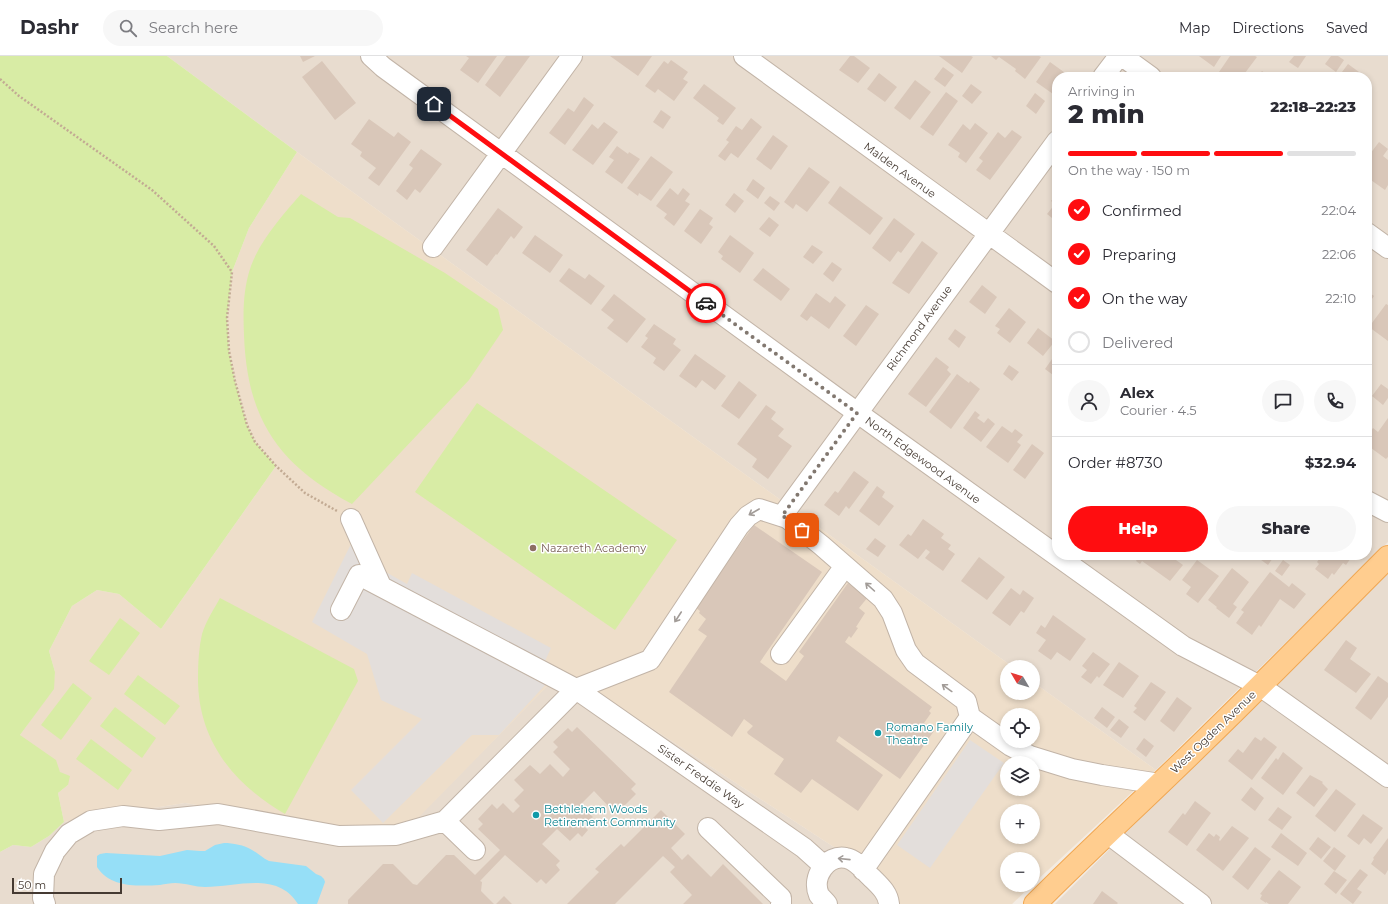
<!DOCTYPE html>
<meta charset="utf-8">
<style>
:root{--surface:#fff;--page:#f7f7f7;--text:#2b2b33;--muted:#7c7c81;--line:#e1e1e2;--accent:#ff0d10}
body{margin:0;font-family:Montserrat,sans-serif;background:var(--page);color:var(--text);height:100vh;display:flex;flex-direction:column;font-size:15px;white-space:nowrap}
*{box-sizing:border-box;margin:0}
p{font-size:13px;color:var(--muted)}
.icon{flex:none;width:22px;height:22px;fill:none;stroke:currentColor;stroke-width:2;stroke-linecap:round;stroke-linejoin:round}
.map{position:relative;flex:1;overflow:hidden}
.details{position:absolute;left:1052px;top:16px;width:320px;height:488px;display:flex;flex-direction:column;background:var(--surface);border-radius:16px;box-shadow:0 2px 6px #0003}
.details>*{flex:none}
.needle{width:26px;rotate:308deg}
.controls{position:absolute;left:1000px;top:604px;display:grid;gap:8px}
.controls a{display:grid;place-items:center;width:40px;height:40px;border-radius:50%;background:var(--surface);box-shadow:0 2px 6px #0003;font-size:20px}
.scale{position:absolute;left:12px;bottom:10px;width:110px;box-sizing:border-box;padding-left:4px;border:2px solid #453a32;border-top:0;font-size:11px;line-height:14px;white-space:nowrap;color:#453a32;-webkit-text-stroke:3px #fff;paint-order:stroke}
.pin{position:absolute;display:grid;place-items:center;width:34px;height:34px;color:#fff;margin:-17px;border-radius:8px;box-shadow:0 2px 6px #0006}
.courier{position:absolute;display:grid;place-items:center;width:40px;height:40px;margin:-20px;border:3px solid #ff0d10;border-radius:50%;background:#fff;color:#222;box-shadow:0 1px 5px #0007}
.summary em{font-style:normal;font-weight:800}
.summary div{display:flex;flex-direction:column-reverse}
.summary{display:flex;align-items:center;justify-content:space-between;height:68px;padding:0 16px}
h1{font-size:26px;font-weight:800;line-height:30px}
.bar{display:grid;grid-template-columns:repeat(4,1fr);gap:6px 4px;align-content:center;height:48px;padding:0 16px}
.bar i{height:5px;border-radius:3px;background:var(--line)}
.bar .on{background:var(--accent)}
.bar p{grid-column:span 4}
.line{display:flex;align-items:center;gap:10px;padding:0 16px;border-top:1px solid var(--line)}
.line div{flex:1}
.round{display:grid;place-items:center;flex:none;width:42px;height:42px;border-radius:21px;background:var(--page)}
ol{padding:0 16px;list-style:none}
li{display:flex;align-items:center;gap:12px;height:44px}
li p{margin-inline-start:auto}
li .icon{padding:4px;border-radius:50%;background:var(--accent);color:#fff;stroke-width:4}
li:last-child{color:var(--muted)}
li i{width:22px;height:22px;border:2px solid var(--line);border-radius:50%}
.primary-button{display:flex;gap:8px;margin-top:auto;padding:8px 16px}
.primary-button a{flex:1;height:46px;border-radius:24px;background:var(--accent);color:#fff;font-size:16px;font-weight:800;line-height:46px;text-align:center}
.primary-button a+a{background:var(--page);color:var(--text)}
header{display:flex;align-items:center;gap:24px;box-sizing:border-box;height:56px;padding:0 20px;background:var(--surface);border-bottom:1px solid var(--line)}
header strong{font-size:19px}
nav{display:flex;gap:22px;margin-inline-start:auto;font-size:14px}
.search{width:280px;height:36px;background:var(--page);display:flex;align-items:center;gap:10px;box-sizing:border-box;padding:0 14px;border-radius:22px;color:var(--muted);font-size:15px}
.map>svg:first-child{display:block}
.residential{fill:#e8dccf;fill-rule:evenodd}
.education{fill:#eedeca;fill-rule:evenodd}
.green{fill:#d8eca5}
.parking{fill:#e3dedb}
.water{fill:#96dff7}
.building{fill:#d9c7b9}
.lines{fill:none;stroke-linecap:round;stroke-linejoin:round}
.minor-casing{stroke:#c2b4a7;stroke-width:22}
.major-casing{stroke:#f0a753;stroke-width:24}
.path{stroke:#c2aa93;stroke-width:2.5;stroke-dasharray:2 2;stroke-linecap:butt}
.minor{stroke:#fff;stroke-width:20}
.major{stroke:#ffcd8f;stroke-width:22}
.oneway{stroke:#a29c98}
.done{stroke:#827870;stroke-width:4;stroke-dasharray:0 7.2}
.route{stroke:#ff0d10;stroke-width:5}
.education-dot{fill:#8d6e63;stroke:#fff;stroke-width:1.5}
.culture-dot{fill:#0f9aa8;stroke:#fff;stroke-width:1.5}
.labels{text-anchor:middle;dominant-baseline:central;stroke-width:3;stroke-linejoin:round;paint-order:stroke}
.street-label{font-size:11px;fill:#453a32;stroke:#fff}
.education-label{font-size:11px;fill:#785e54;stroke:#fff;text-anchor:start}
.culture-label{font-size:11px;fill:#0d838f;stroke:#fff;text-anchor:start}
</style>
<header>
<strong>Dashr</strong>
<div class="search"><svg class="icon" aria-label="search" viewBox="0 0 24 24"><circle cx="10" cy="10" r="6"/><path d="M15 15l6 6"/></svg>Search here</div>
<nav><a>Map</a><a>Directions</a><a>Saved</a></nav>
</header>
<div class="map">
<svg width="1388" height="848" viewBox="0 0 1388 848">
<rect width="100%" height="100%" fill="#f3ebe2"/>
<path class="residential" d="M167 0H1388V486L1156 714 1033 626V611H1013L297 96ZM1057 21H1367V499H1057Z
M1388 514V848H1055L1274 628Z
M563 614 846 799 892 848H0V796L13 789 31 791 49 780 64 766 185 747 341 773 419 760Z"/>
<path class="education" d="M297 96 1013 611H1007V637H1033V626L1156 714 1033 828V803H1007V829H1032L1012 848H892L846 799 563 614 419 761 382 773H341L185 747 64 766 58 737 68 729 60 716 20 679 53 633 55 616 49 595 72 550 97 534 119 538 161 573 276 410 255 386 247 369 235 325 229 295 227 262 232 216 249 172ZM1007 659H1033V685H1007ZM1007 707H1033V733H1007ZM1007 755H1033V781H1007Z"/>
<path class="green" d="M0 0H167L297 96 249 172 232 216 227 262 229 295 235 325 247 369 255 386 276 410 161 573 119 538 97 534 72 550 49 595 55 616 54 633 20 679 56 704 60 716 70 720 68 729 58 737 64 766 49 780 31 791 13 789 0 796Z
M301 138 338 161 350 162 445 217 498 253 503 274 469 324 352 448C278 409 247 363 244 279 243 256 243 233 251 210 261 183 282 160 301 138Z
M477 347 677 484 615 574 415 436Z
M220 542 354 613 358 625 285 758C232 727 197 683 198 620 198 606 199 591 202 578 206 565 214 553 220 542Z
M120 562 140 577 109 619 89 605Z
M138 619 180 650 165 669 124 638Z
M73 627 92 642 61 684 41 669Z
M115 651 156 682 142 702 100 670Z
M91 683 132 714 118 734 76 703Z"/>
<path class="parking" d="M354 482 375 510 407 528 412 517 551 592 545 605 560 613 499 679H472L383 767 351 734 422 663 381 644 367 598 312 566Z
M970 684 1004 707 930 812 897 789Z"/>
<path class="water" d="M224 787C233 787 244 789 252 794 258 797 262 802 269 805L306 810 316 818 321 820 324 823 325 826 317 848H298C277 815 238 831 205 831 195 831 186 827 175 827 170 827 165 828 160 829 138 830 110 832 97 811V800L100 798 106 797 160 800 187 794 200 795H205L215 789Z"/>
<path class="building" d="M300 0H315L303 6Z
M466 0H497L478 27 460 14 469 2Z
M506 0H530L500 41 485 29Z
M610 0H652L638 20Z
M850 0H854L870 12 858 27 839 14Z
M939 0H971L973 1 962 17Z
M991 0H1039L1041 1 1025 23 1015 15 1016 13 999 1 996 4Z
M1199 0H1221L1214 11Z
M1230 0H1255L1257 1 1242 21H1226L1219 16Z
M1294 0H1306L1298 12 1289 6Z
M1331 0H1338L1344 4 1336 16 1325 8Z
M671 4 688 16 683 23 688 26 674 45 658 33 655 37 645 30 664 5 668 8Z
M322 5 356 47 335 64 302 21Z
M1050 6 1068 19 1066 21H1057V33L1053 38 1036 26Z
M1348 8 1359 16 1355 21H1341L1339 20Z
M943 11 954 19 945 31 934 23Z
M1262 15 1270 21H1257Z
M879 17 897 31 885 46 867 33Z
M915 24 931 36 910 64 894 52Z
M704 28 736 52 723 69 717 65 719 62 693 42Z
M971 28 982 36 972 48 962 40Z
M946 36 958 45 933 80 920 71Z
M1035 37 1045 45 1036 58 1026 50Z
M584 41 594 49 565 89 549 77 568 52 574 56Z
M661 54 671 61 663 73 653 66Z
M751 62 762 71 738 102 731 97 725 105 718 100 729 86 726 84 736 70 742 74Z
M369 63 394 81 398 76 411 86 379 130 368 122 376 112 360 100 362 96 351 88Z
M604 66 618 76 593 109 572 94 592 68 598 73Z
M975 67 988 77 966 107 958 101 960 97 948 89 963 68 970 74Z
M1012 74 1022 81 990 124 976 114 983 105 979 102 998 76 1005 82Z
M773 79 788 90 771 114 756 103Z
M1379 86 1388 93 1383 100 1388 104V129L1385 134 1368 122 1369 120 1367 118V102Z
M617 90 628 98 629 96 640 103 622 128 605 116 614 104 609 101Z
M421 93 442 108 420 137 415 133 407 144 396 135 413 112 409 109Z
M651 100 673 116 651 145 639 137 638 140 627 132Z
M809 111 830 126 807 156 796 148 793 153 784 146Z
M753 123 765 132 758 143 746 134Z
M840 130 883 162 870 179 828 147Z
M670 132 678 139 683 132 690 138 685 145 690 148 674 170 664 162 667 158 656 150Z
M734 137 744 145 735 157 725 149Z
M1057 138V166L1047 158 1055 148 1051 145Z
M770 140 780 147 774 155 764 147Z
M498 152 523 171 514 183 511 180 497 199 496 198 487 210 466 194Z
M700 153 713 162 709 168 713 171 701 188 684 175Z
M769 161 779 169 770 181 759 173Z
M894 162 915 178 901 197 898 195 890 206 872 192Z
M535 179 563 199 550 217 522 197Z
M730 179 754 197 740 217 721 203 723 200 718 196Z
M922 185 938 197 909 238 892 227Z
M812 189 823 196 813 208 803 201Z
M832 206 842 213 833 226 823 218Z
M569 212 585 223 589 218 605 230 591 249 559 225Z
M763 212 790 233 781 245 753 224Z
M982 229 997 241 985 258 969 246Z
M1367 235 1374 240 1367 250Z
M816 237 830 247 835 240 846 249 829 273 811 260 807 265 800 260Z
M614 238 646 263 627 287 607 272 614 264 601 254Z
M1386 248 1388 249V285L1369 271Z
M866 249 879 258 856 290 843 280Z
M1009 252 1026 266 1010 287 997 277 1000 273 995 270Z
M654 268 676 283 673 288 681 294 664 315 653 307 656 302 641 291 648 282 645 280Z
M1038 272 1055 285 1043 300 1027 287Z
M955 273 966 281 959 292 948 283Z
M1057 296V322L1045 313Z
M695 298 726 320 715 334 702 324 696 332 679 320Z
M936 301 949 311 947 314 951 318 926 351 908 338Z
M1009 309 1019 316 1012 325 1003 318Z
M957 318 969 327 970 325 980 333 951 373 929 356Z
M739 325 757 339 739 363 721 350Z
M1381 328 1388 333V342L1383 349 1372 340Z
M766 349 776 356 771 363 784 373 778 380 792 390 768 423 752 411 757 403 737 388Z
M975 355 980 359 977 362 984 367 988 362 995 368 981 386 963 372Z
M1388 362V401L1386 403 1367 389V381L1373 372 1378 376Z
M1002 370 1012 377 1015 373 1023 379 1017 386 1021 389 1008 407 986 391Z
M1032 388 1044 397 1025 423 1013 414Z
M854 415 869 426 849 453 846 450 839 460 824 449 835 435 838 437Z
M877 430 885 436 882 441 894 450 879 470 859 455Z
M923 463 944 478 941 482 951 489 948 493 955 498 943 515 925 502 930 496 926 493 918 503 899 489 908 478 911 480Z
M754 469 822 516 760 606 786 625 804 600 799 596 848 527 868 541 859 552 865 557 856 571 858 572 851 582 849 580 845 586 932 651 929 655 931 657 924 667 934 675 900 723 839 680 836 685 883 719 858 755 812 723 801 737 774 718 784 703 748 678 747 676 753 670 744 663 732 681 669 636 707 580 698 574 706 563 699 557 700 555 695 551Z
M875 482 886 490 878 501 866 493Z
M1140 499H1169L1183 509 1170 525 1142 505 1140 508 1136 505Z
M1259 499H1275L1268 509 1257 501Z
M1322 499H1353L1346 509 1343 507 1334 519 1332 517 1328 523 1315 513 1319 508 1317 506Z
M979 501 1005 521 987 544 961 525Z
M1197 504 1219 520 1198 547 1186 538 1191 531 1182 524Z
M1283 504 1290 509 1282 520 1275 515Z
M1232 512 1249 526 1233 548 1237 551 1229 562 1216 552 1217 551 1208 544Z
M1270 516 1289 531 1292 527 1306 538 1294 553 1280 543 1261 571 1259 569 1252 579 1236 567 1244 556 1241 554Z
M1011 532 1020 539 1023 534 1034 542 1024 557 1021 555 1010 570 992 557Z
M1053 559 1086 583 1070 605 1057 596 1051 604 1038 595 1046 584 1036 577 1041 569 1045 572Z
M1346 584 1357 592 1350 603 1371 618 1356 637 1324 614Z
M1093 596 1110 608 1099 622 1097 620 1091 628 1081 621 1087 614 1082 610Z
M1119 606 1139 620 1123 642 1103 629Z
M1378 620 1388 627V641L1371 664 1355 652Z
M1151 626 1166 636 1145 665 1133 656 1137 652 1134 650Z
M1177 641 1192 652 1174 676 1160 665Z
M1102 651 1115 661 1107 672 1094 662Z
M1119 663 1129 671 1121 682 1110 674Z
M577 671 636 728 631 733 636 738 622 752 617 747 611 753 594 735 580 749 593 761 584 770 588 774 582 781 578 777 570 785 557 773 542 788 560 805 556 809 560 814 546 828 541 823 537 827 505 799 480 825 482 826 481 835 494 848H348V844L383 808H393L413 828 417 829 446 799H454L475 819 500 794 478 773 483 768 478 763 492 748 497 753 503 747 513 757 520 750 514 744 524 734 514 724 530 709 540 718 550 708 563 721 570 713 553 696 558 691 553 686 568 672 572 676Z
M1255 681 1261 685 1264 681 1277 691 1252 724 1228 705 1238 693 1243 697Z
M1144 682 1154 690 1146 701 1136 693Z
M1283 696 1303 712 1283 739 1261 722 1276 702 1278 704Z
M1310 719 1323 726 1322 727 1328 733 1314 751 1296 737Z
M1251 731 1264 742 1255 755 1241 744Z
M1336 733 1356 748 1335 776 1315 760Z
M1195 745 1211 757 1187 790 1168 776 1183 757 1185 759Z
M1278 751 1292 761 1282 774 1268 764Z
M661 754 685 778 671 792 682 804 688 798 711 821 723 808 763 848H683L692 839 670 816 675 811 663 800 615 848H567L599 816 595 813 621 788 624 791Z
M1363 758 1383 772 1371 788 1364 782 1359 789 1347 780Z
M1232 770 1249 782 1223 815 1196 794 1209 777 1214 781 1216 778 1220 781 1219 784 1220 785Z
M1281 777 1307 797 1298 810 1271 791Z
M1318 781 1331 791 1321 803 1309 793Z
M1388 782V814L1385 819 1371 808 1374 803 1373 802Z
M1255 791 1271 803 1248 834 1232 821Z
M1334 791 1346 800 1335 815 1323 805Z
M1360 813 1368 819 1357 833 1362 836 1353 848 1340 838Z
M1279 814 1301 831 1288 848H1269L1266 846V847L1260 843 1262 839 1260 838Z
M1334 815 1347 824 1336 838 1324 828Z
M1102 835 1118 847 1117 848H1093Z
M504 840 512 848H496Z"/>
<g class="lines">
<g class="minor-casing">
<path id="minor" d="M371 0 383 11 841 345 1183 590 1260 630 1388 721
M744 0 1057 227
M1122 0 1151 21
M1103 21 1119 0
M1367 177 1388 192
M433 191 572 0
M1367 445 1388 456
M782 460 1057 85
M351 463 381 530
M341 554 359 519 576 633 804 792 824 810
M781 598 845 510
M708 772 781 842V848
M1107 777 1201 848
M475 794 445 765 576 633 650 604 739 470 748 460 759 453 787 462 821 489 883 543 892 557 906 594 915 607 966 645 970 661
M863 814 970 661 1011 690 1030 700 1072 713 1102 719 1160 728
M45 848 43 842 44 818 55 795 69 778 91 765 123 760 159 764 218 758 339 780 396 779 445 765
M827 848C825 845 821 842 819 839 811 821 827 798 846 802 857 804 865 816 873 823 880 830 888 837 889 848"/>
</g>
<g class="major-casing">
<path id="major" d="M1035 848C1091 792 1149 739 1205 684 1267 624 1327 562 1388 501"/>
</g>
<path class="path" d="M0 23 19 40 152 134 214 190 232 216 227 262 229 295 235 325 247 369 255 386 276 410 305 437 337 455"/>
<use href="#minor" class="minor"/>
<use href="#major" class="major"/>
</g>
<defs><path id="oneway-shaft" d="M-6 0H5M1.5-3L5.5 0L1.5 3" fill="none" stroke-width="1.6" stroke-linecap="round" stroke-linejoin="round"/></defs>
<g class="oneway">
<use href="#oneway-shaft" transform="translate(754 456) rotate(150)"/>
<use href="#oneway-shaft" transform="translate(870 531) rotate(-138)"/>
<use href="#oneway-shaft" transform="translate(678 561) rotate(123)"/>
<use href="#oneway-shaft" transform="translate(947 632) rotate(-144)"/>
<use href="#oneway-shaft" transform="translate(844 803) rotate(-174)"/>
</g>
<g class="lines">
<path class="done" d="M706 247 857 357 782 460 787 462 802 474"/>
<path class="route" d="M434 48 706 247"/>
</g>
<circle class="education-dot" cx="533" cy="492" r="4"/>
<g class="culture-dot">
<circle cx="878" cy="677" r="4"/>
<circle cx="536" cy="759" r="4"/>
</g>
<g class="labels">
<g class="street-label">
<text transform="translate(900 114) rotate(36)">Malden Avenue</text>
<text transform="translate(919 272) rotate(-54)">Richmond Avenue</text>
<text transform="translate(923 404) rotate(36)">North Edgewood Avenue</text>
<text transform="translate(1213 676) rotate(-44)">West Ogden Avenue</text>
<text transform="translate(701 720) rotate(35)">Sister Freddie Way</text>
</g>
<g class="education-label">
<text x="541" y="492">Nazareth Academy</text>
</g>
<g class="culture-label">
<text x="886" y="671">Romano Family<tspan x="886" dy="13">Theatre</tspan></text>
<text x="544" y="753">Bethlehem Woods<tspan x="544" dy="13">Retirement Community</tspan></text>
</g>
</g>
</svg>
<div class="controls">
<a><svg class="needle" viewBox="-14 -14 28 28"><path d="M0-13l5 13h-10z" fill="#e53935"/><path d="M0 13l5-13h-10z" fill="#7c7c81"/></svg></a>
<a><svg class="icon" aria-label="locate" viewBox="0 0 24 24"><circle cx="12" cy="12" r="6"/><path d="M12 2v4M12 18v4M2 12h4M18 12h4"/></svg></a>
<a><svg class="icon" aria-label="layers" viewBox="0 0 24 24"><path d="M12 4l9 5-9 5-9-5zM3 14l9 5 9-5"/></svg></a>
<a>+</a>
<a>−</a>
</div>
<div class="scale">50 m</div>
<div class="pin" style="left:802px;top:474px;background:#ea580c"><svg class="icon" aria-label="bag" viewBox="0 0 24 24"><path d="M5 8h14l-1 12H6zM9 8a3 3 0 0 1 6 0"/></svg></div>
<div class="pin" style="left:434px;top:48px;background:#1f2937"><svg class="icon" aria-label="home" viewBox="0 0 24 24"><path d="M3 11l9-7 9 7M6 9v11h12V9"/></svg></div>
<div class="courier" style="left:706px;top:247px"><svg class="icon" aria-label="car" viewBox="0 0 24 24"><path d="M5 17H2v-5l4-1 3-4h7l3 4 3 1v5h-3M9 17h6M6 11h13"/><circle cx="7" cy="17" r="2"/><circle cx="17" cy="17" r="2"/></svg></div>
<section class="details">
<div class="summary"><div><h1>2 min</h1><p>Arriving in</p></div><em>22:18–22:23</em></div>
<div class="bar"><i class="on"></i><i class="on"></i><i class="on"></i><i></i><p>On the way · 150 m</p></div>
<ol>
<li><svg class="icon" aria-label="check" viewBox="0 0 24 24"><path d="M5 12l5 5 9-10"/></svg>Confirmed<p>22:04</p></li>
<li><svg class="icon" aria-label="check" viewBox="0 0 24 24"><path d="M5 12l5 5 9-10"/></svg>Preparing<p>22:06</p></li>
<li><svg class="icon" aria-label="check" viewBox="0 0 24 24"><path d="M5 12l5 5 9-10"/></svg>On the way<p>22:10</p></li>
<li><i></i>Delivered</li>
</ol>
<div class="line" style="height:72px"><a class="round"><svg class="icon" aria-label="person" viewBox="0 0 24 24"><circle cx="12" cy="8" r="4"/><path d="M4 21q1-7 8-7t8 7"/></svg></a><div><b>Alex</b><p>Courier · 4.5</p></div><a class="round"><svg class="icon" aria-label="chat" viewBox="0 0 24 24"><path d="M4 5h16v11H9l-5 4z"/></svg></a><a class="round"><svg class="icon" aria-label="phone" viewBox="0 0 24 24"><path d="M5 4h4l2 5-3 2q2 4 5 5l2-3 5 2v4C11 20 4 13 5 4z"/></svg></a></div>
<div class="line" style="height:52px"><div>Order #8730</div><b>$32.94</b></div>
<div class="primary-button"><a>Help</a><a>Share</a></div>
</section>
</div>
